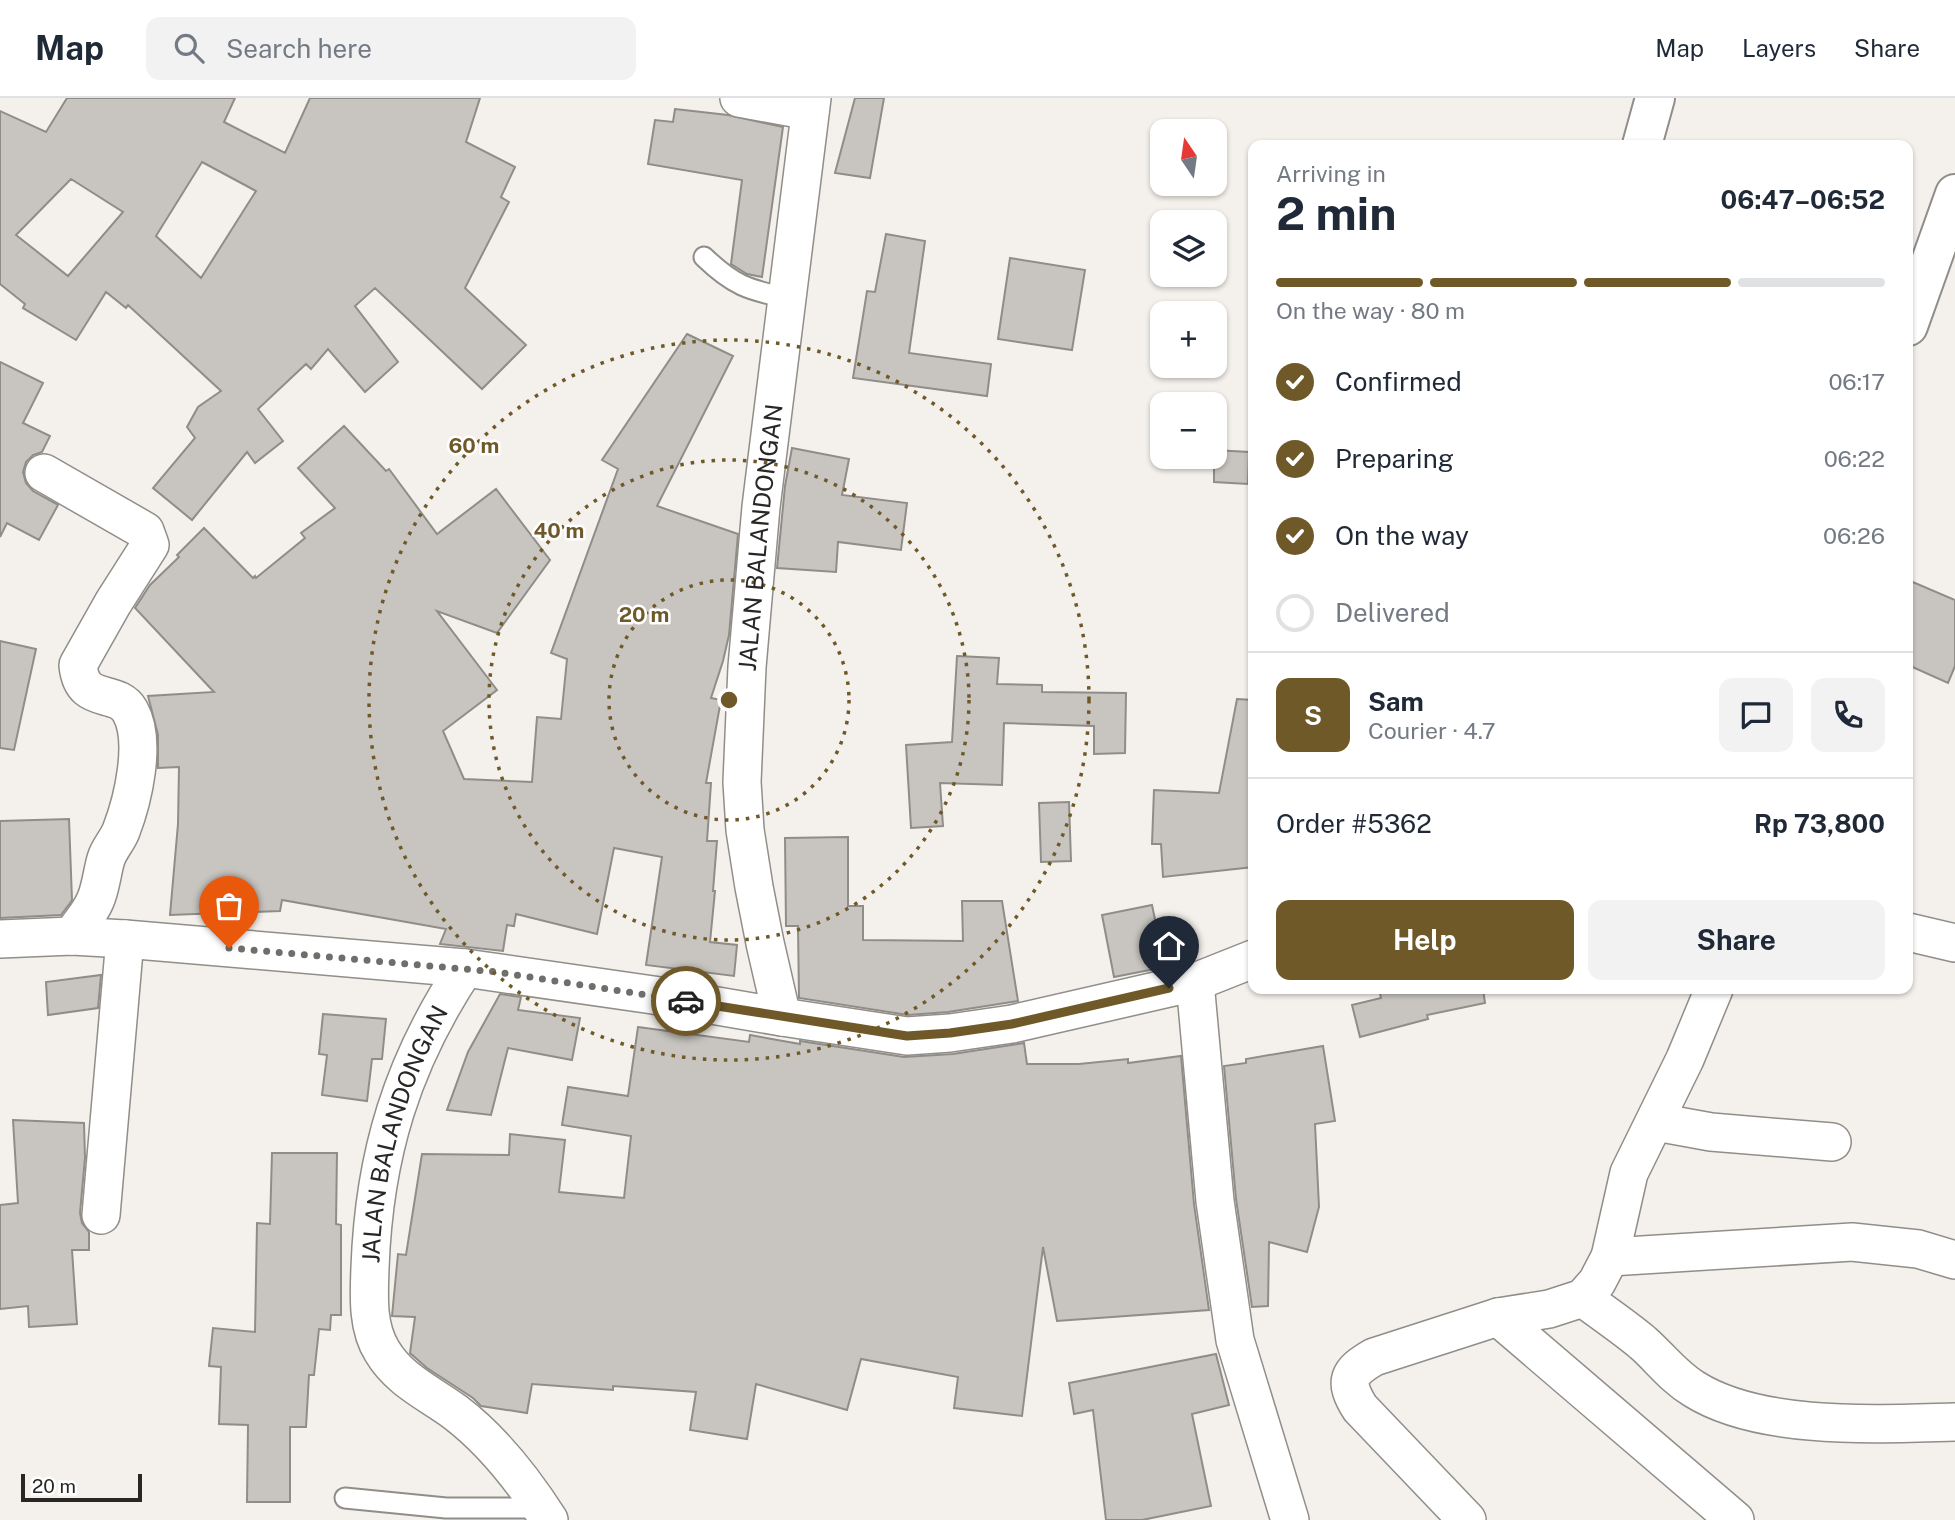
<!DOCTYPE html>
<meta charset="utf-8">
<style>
:root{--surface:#fff;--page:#f2f2f3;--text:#1f2937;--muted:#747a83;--line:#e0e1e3;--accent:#6f5929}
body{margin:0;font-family:"Public Sans",sans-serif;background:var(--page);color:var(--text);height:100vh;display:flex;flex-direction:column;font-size:26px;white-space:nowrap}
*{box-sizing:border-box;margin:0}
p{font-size:23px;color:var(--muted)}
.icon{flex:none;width:38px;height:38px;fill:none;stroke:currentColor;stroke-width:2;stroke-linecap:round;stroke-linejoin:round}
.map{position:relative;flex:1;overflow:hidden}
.drawer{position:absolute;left:1248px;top:42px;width:665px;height:854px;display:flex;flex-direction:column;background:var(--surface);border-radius:14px;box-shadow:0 2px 5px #0004}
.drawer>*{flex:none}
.needle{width:46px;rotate:347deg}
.controls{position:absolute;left:1150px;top:21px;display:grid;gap:14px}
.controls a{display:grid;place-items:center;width:77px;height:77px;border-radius:14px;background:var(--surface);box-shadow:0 2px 5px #0004;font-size:35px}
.scale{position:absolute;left:21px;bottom:18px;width:121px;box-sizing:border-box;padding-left:7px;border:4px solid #282725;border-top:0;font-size:19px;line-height:24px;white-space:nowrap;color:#282725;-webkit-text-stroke:5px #fff;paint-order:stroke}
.pin{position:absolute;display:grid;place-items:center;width:60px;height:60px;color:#fff;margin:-72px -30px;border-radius:50% 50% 50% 0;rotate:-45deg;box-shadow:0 0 7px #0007}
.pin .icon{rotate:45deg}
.courier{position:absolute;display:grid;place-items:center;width:70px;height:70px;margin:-35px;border:5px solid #6f5929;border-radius:50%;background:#fff;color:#222;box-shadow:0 2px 9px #0007}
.summary em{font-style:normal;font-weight:700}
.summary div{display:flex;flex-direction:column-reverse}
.summary{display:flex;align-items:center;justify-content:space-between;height:119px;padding:0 28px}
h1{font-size:46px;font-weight:700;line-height:52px}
.bar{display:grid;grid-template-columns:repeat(4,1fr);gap:10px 7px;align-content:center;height:84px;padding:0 28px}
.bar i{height:9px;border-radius:5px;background:var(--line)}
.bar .current{background:var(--accent)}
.bar p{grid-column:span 4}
.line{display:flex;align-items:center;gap:18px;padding:0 28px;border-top:2px solid var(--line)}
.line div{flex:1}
.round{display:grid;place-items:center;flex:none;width:74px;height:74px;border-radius:14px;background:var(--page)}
ol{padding:0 28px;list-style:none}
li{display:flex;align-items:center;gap:21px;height:77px}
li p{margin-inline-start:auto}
li .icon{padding:7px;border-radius:50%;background:var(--accent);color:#fff;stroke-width:4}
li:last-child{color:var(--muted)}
li i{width:38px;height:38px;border:4px solid var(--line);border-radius:50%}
.action{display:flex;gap:14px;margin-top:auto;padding:14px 28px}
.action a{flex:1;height:80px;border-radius:14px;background:var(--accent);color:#fff;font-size:28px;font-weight:700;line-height:80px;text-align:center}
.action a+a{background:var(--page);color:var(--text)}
header{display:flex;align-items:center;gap:42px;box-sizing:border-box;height:98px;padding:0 35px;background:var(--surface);border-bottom:2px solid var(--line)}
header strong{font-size:33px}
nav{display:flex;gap:38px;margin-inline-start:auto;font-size:24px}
.search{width:490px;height:63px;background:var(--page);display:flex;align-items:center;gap:18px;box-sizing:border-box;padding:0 24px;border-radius:14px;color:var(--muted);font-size:26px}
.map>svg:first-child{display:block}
.building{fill:#c8c5c0;stroke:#908d88;stroke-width:2;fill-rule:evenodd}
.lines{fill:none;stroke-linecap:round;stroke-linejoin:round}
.lane-casing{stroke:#918e89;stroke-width:23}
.street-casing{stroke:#918e89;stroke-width:40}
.secondary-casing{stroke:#918e89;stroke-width:42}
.lane{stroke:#fff;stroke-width:19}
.street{stroke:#fff;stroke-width:37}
.secondary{stroke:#fff;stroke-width:38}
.done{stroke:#6f6e6b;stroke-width:7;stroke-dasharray:0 12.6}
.route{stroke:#6f5929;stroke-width:9}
.ring{fill:none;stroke:#6f5929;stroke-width:3.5;stroke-dasharray:3.5 7}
.labels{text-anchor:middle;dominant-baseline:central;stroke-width:5;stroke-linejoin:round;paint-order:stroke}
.street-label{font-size:24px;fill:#282725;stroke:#fff}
.centre{fill:#6f5929;stroke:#fff;stroke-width:3.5}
.ring-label{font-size:21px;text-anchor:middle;font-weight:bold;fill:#6f5929;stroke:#fff;stroke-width:5;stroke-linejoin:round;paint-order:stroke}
</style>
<header>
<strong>Map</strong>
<div class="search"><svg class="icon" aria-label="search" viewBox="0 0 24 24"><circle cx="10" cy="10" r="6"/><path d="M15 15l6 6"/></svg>Search here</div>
<nav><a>Map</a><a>Layers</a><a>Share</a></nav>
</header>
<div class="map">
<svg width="1955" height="1422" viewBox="0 0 1955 1422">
<rect width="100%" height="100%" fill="#f4f1ec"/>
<path class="building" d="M67 0H235L224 24 285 55 310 0H480L466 44 515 69 501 99 509 104 465 190 526 247 482 291 375 190 355 208 398 264 365 294 328 251 311 271 306 266 258 311 283 343 255 365 247 354 192 422 153 390 195 340 187 329 198 309 221 293 128 207 126 210 106 194 76 242 23 210 25 206 0 186V13L46 34ZM202 64 256 93 201 180 156 138ZM71 81 123 114 68 178 16 137Z
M855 0H884L870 80 835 75Z
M675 11 728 17 783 29 762 179 747 176 731 166 742 82 648 66 655 22 673 24Z
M886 136 925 143 909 255 991 266 987 298 853 280 867 193 875 194Z
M1010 160 1085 172 1072 252 998 241Z
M687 236 733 258 657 408 738 436 729 537 723 563 711 600 721 602 706 685H711L707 743H717L713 793H715L710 844 737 847 734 878 646 867 662 759 614 750 597 836 516 816 514 828 507 827 503 853 440 846 446 831 282 802 280 813 170 817 178 726 179 669 158 670V637L148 598 214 594 135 510 150 487 179 459 177 457 204 430 253 480 255 478 256 480 305 440 301 435 335 410 298 370 344 328 386 373 389 371 437 436 496 391 550 462 497 535 437 513 497 592 443 633 464 681 532 684 537 619 561 621 567 561 551 555 618 371 602 362Z
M0 264 43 285 23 325 50 338 42 354 33 357 26 364 23 374 26 385 33 393 58 407 39 442 7 425 0 439Z
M792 350 849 361 842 397 907 405 901 452 838 444 836 474 777 470 785 388Z
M1214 352 1249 354 1248 386 1214 384Z
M1908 482 1955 502V568L1948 585 1908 567Z
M0 543 36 551 14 652 0 650Z
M957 558 999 560 997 586 1042 587V594L1126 595 1125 655 1094 656V628L1004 625 1002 687 940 685 943 728 911 730 906 647 952 644Z
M1237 601 1253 602V769L1163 779 1161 746H1152L1154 692 1219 695Z
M1069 704 1071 763 1041 764 1039 705Z
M69 721 72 802 70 805 61 817 0 820V723Z
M848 739V808H863V842L963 843 962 803H1002L1018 903 948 914 908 917 799 900 798 828H786L785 740Z
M1152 807 1165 869 1114 879 1102 817Z
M101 877 98 910 48 917 46 884Z
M1379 891H1483L1485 905 1427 917 1428 921 1360 939 1352 907 1381 900Z
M500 896 521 899 518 912 580 920 572 962 508 950 491 1017 447 1012 468 954Z
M323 916 386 921 382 961H372L367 1003 322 997 327 957 319 956Z
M638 929 749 944 750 937 800 946V943L904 959 953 956 1024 945 1027 966H1079L1128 961V965L1181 958 1194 1106 1209 1212 1057 1223 1043 1149 1022 1318 954 1310 958 1279 861 1261 847 1312 756 1286 747 1341 690 1332 696 1294 613 1288V1292L532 1286 527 1315 481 1308 473 1300 427 1270 410 1255 415 1219 392 1218 398 1156 406 1157 422 1056 509 1057 510 1036 565 1042 559 1094 624 1100 631 1038 562 1027 568 989 628 998Z
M1323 948 1335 1023 1315 1026 1319 1109 1307 1154 1269 1144 1268 1208 1252 1209 1236 1101 1224 968 1246 965V961Z
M13 1022 84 1025 85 1060 80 1115 82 1125 89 1134V1152H72L77 1226 29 1229 28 1208 0 1211V1107L18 1105Z
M272 1055H337L336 1126 341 1127V1217H331L330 1232 319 1231 314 1277H309L306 1329H290V1404H247L248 1327 219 1326 221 1269 209 1268 213 1230 255 1234 257 1125 270 1126Z
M1216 1256 1229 1307 1192 1316 1211 1408 1142 1422H1106L1093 1312 1074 1316 1069 1285Z"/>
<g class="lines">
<g class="lane-casing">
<path id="lane" d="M704 159C733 187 748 192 787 200
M345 1400 446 1410H541"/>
</g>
<g class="street-casing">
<g id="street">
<path d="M739 0 810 13"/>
<path d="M44 375 145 433 150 447 113 505 78 567C82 609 116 589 130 613 147 643 133 702 121 733 117 743 109 751 106 761 102 774 101 790 95 803 90 815 79 827 72 838"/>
<path d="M1908 834 1955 845"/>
<path d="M0 841 72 838 125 841 465 870"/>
<path d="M1195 884 1215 1103 1235 1242 1290 1422"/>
<path d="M782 919 907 938 950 935 1012 926 1195 884 1253 861"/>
<path d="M1656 1024 1711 1034 1832 1044"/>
<path d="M101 1117 125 841"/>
<path d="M1610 1159 1852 1144 1918 1151 1955 1162"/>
<path d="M1583 1200C1603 1215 1624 1229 1643 1245 1660 1260 1674 1279 1694 1291 1761 1333 1878 1326 1955 1324"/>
<path d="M1498 1219 1735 1422"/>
<path id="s1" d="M549 1422C524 1383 492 1342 455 1314 429 1295 399 1282 382 1253 367 1229 369 1198 370 1170 374 1057 402 965 465 870L653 897 782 919 765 845 754 789 745 732 742 684 747 569 761 409 812 0"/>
<path d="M1467 1422 1360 1310C1343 1283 1348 1274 1374 1259L1498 1219 1549 1211 1583 1200 1597 1184 1610 1159 1629 1075 1685 961 1714 891"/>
</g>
</g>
<g class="secondary-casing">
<path id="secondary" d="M1642 47 1655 0
M1908 228 1955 96"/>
</g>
<use href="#lane" class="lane"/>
<use href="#street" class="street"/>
<use href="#secondary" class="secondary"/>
</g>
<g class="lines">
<path class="done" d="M229 850 497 874 686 903"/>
<path class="route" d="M686 903 907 938 950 935 1012 926 1169 890"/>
</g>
<g class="ring">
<circle cx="729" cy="602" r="120"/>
<circle cx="729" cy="602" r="240"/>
<circle cx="729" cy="602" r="360"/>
</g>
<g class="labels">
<g class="street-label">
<text stroke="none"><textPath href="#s1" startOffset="1449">JALAN BALANDONGAN</textPath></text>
<text stroke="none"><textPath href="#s1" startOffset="464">JALAN BALANDONGAN</textPath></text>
</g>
</g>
<circle cx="729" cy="602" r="10" class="centre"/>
<g class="ring-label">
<text x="474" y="355">60 m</text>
<text x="559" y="440">40 m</text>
<text x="644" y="524">20 m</text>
</g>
</svg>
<div class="controls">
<a><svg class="needle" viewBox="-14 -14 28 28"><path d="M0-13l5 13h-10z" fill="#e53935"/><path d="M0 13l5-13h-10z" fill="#747a83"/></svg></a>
<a><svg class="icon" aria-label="layers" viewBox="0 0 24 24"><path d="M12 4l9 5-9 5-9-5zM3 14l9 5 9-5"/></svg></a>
<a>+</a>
<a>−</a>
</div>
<div class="scale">20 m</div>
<div class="pin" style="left:229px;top:850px;background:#ea580c"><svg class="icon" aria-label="bag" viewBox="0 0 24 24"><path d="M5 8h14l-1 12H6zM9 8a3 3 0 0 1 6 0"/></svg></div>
<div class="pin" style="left:1169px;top:890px;background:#1f2937"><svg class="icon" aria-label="home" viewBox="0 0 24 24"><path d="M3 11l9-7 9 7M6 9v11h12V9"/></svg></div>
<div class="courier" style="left:686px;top:903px"><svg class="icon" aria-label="car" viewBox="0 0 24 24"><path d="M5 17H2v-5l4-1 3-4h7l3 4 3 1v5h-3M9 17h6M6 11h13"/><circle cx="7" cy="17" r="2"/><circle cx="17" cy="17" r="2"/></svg></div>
<section class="drawer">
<div class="summary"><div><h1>2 min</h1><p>Arriving in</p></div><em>06:47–06:52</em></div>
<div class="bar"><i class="current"></i><i class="current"></i><i class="current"></i><i></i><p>On the way · 80 m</p></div>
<ol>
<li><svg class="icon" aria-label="check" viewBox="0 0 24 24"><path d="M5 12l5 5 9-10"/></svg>Confirmed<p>06:17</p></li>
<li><svg class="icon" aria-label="check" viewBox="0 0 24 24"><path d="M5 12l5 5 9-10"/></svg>Preparing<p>06:22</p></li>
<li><svg class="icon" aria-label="check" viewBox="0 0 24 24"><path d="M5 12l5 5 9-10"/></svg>On the way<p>06:26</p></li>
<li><i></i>Delivered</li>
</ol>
<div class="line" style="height:126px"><b class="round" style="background:var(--accent);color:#fff">S</b><div><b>Sam</b><p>Courier · 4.7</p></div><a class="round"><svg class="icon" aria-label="chat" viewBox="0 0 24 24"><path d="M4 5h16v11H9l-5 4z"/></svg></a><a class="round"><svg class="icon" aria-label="phone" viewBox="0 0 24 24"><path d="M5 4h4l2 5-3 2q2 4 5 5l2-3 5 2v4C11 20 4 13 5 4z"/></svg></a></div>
<div class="line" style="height:91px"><div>Order #5362</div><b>Rp 73,800</b></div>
<div class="action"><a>Help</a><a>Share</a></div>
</section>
</div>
